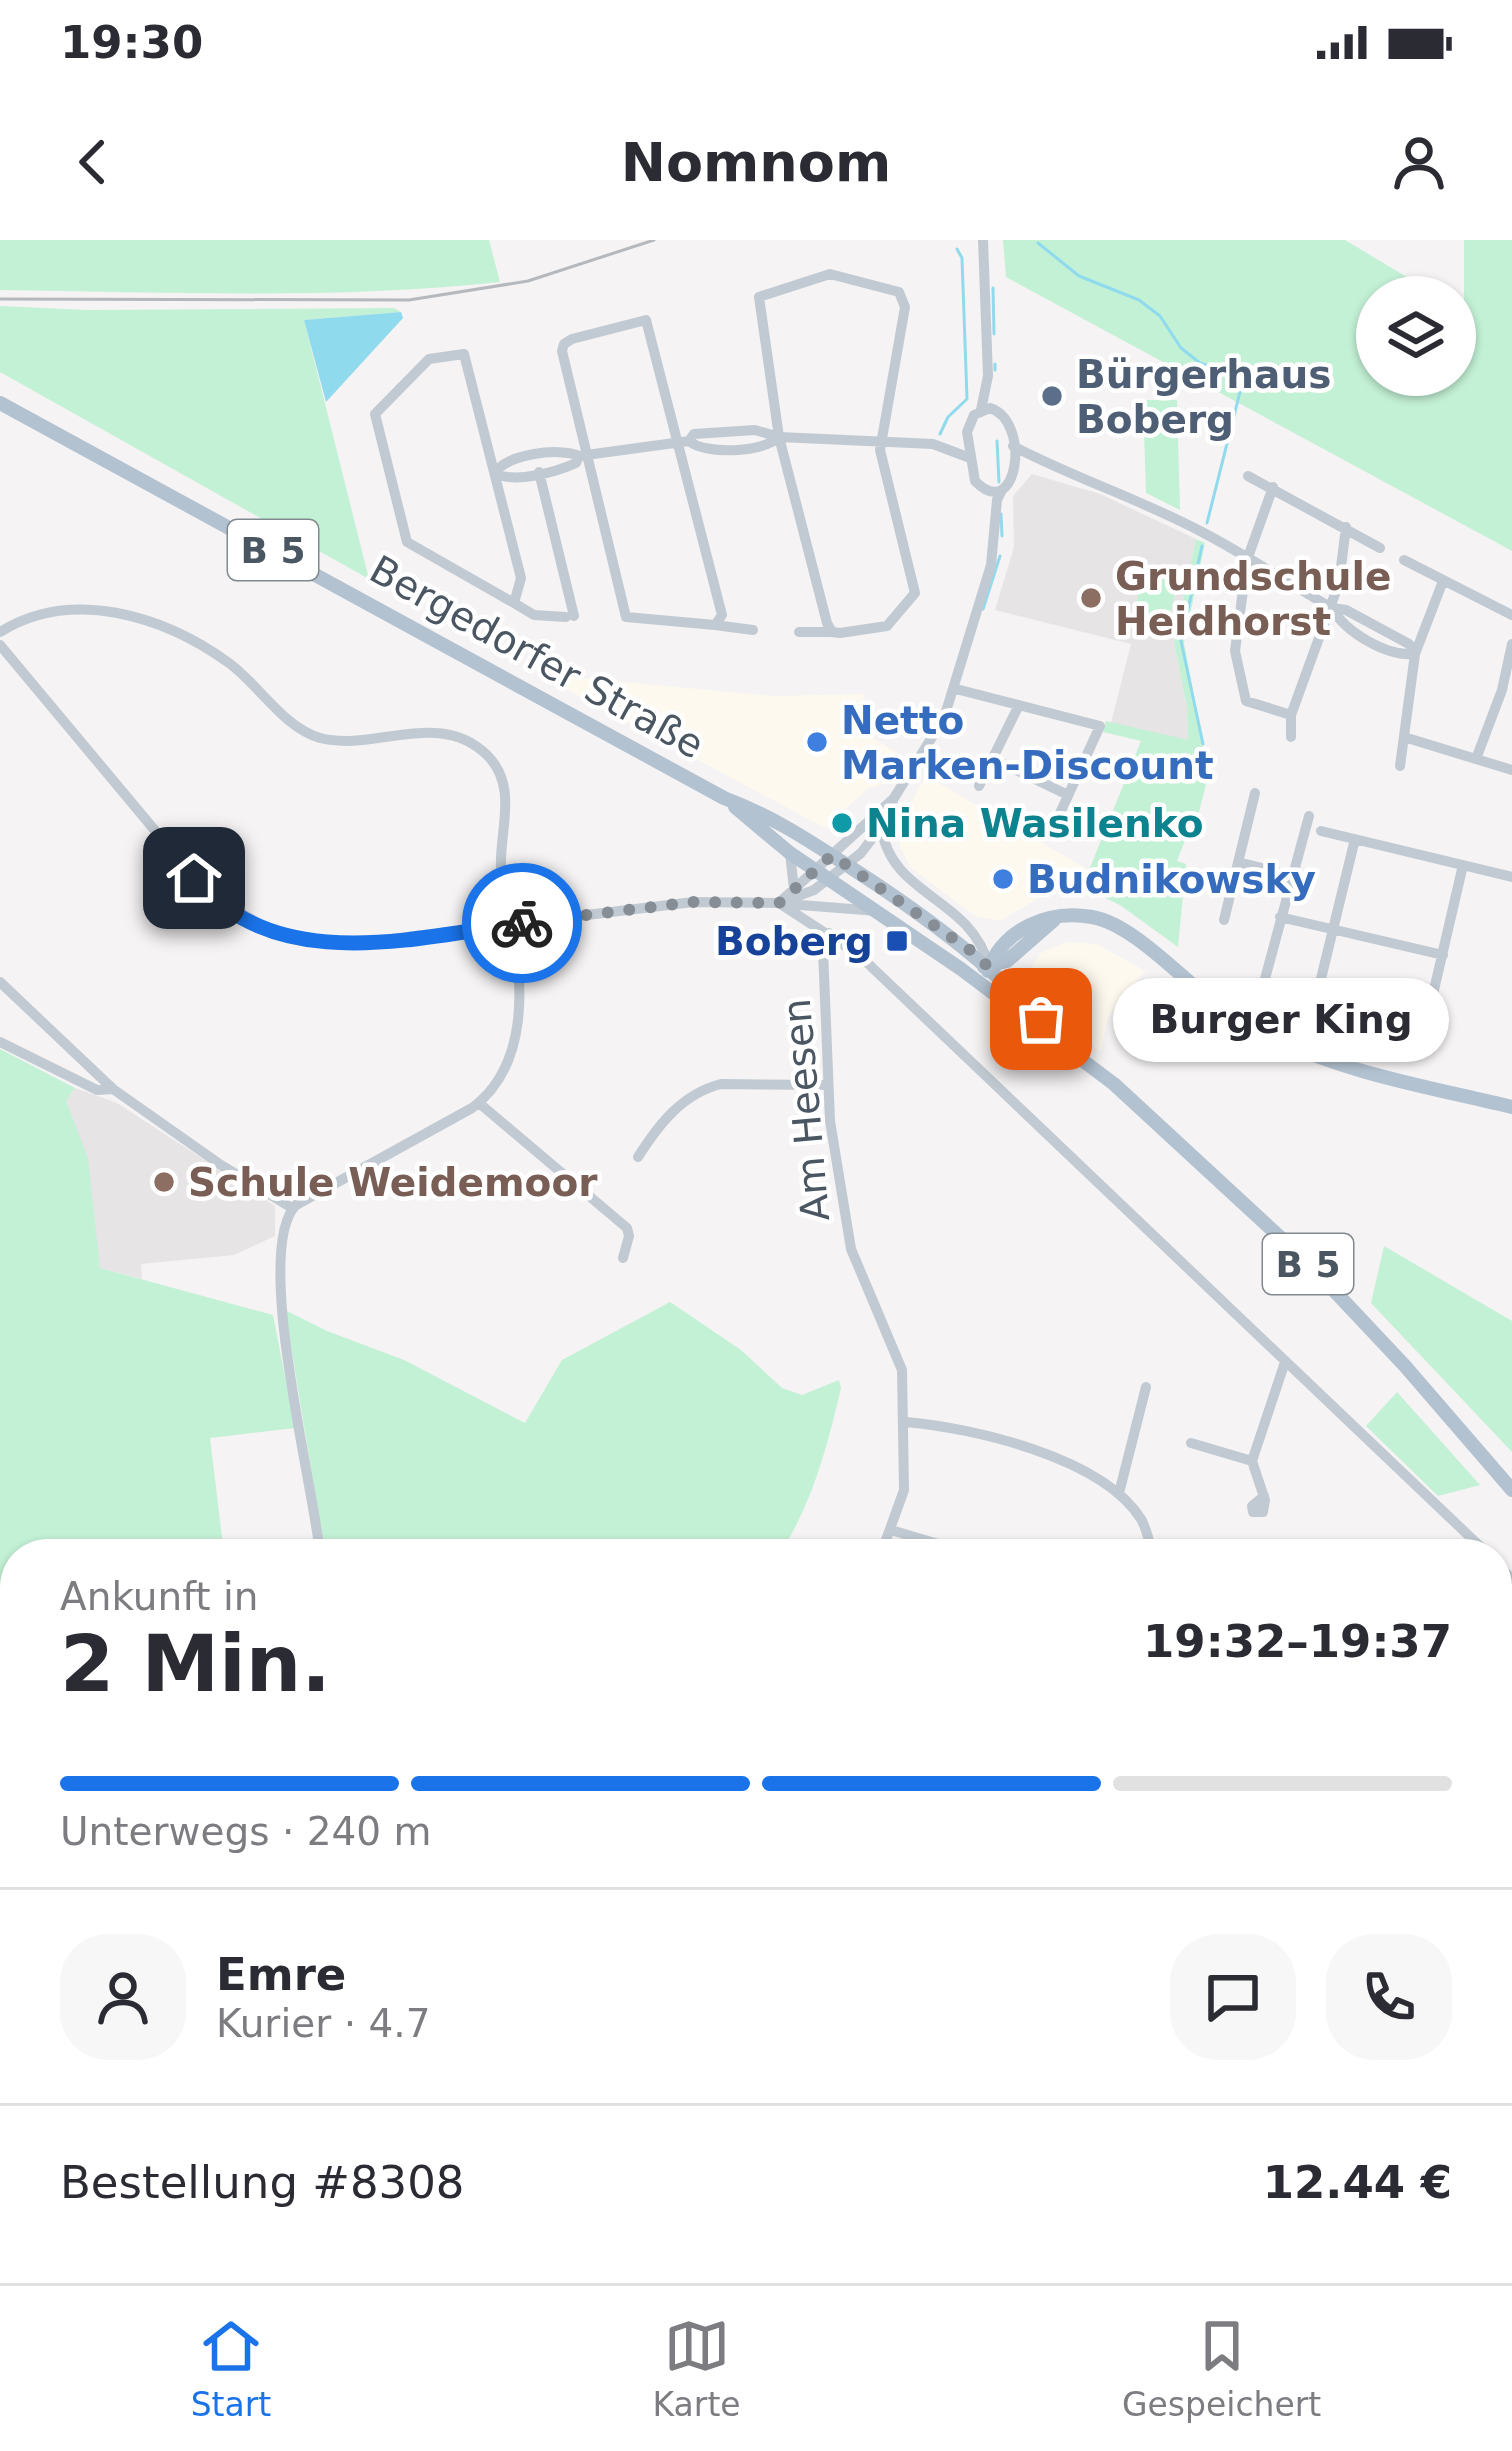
<!DOCTYPE html>
<html lang="de">
<meta charset="utf-8">
<style>
:root{--surface:#fff;--page:#f7f7f7;--text:#2b2b33;--muted:#7c7c81;--line:#e1e1e2;--accent:#1a73e8}
body{margin:0;font-family:"DejaVu Sans",sans-serif;background:var(--page);color:var(--text);height:100vh;display:flex;flex-direction:column;font-size:45px;white-space:nowrap}
*{box-sizing:border-box;margin:0}
p{font-size:39px;color:var(--muted)}
.icon{flex:none;width:66px;height:66px;fill:none;stroke:currentColor;stroke-width:2;stroke-linecap:round;stroke-linejoin:round}
.map{position:relative;flex:1;overflow:hidden}
.side{position:absolute;left:0px;top:1299px;width:1512px;height:744px;display:flex;flex-direction:column;background:var(--surface);border-radius:48px 48px 0 0;box-shadow:0 3px 9px #0004}
.side>*{flex:none}
.controls{position:absolute;left:1356px;top:36px;display:grid;gap:24px}
.controls a{display:grid;place-items:center;width:120px;height:120px;border-radius:50%;background:var(--surface);box-shadow:0 3px 9px #0004;font-size:60px}
.pin{position:absolute;display:grid;place-items:center;width:102px;height:102px;color:#fff;margin:-51px;border-radius:24px;box-shadow:0 6px 18px #0006}
.courier{position:absolute;display:grid;place-items:center;width:120px;height:120px;margin:-60px;border:9px solid #1a73e8;border-radius:50%;background:#fff;color:#222;box-shadow:0 3px 15px #0007}
.bubble{position:absolute;height:84px;border-radius:42px;background:var(--surface);box-shadow:0 3px 9px #0004;font-size:39px;font-weight:700;line-height:84px;text-align:center}
.summary em{font-style:normal;font-weight:700}
.summary div{display:flex;flex-direction:column-reverse}
.summary{display:flex;align-items:center;justify-content:space-between;height:204px;padding:0 60px}
h1{font-size:78px;font-weight:700;line-height:90px}
.bar{display:grid;grid-template-columns:repeat(4,1fr);gap:18px 12px;align-content:center;height:144px;padding:0 60px}
.bar i{height:15px;border-radius:9px;background:var(--line)}
.bar .on{background:var(--accent)}
.bar p{grid-column:span 4}
.line{display:flex;align-items:center;gap:30px;padding:0 60px;border-top:3px solid var(--line)}
.line div{flex:1}
.round{display:grid;place-items:center;flex:none;width:126px;height:126px;border-radius:48px;background:var(--page)}
.status{display:flex;justify-content:space-between;align-items:center;height:84px;padding:0 60px;background:var(--surface);direction:ltr}
.status svg{height:33px;fill:currentColor}
header{display:flex;justify-content:space-between;align-items:center;height:156px;padding:0 60px;background:var(--surface);font-size:54px;font-weight:700}
.dock{display:flex;justify-content:space-around;align-items:center;height:168px;border-top:3px solid var(--line);background:var(--surface);font-size:33px;color:var(--muted)}
.dock a{display:grid;justify-items:center;gap:6px}
.dock .on{color:var(--accent)}
.map>svg:first-child{display:block}
.commercial{fill:#fdf9ef}
.education{fill:#e6e4e5}
.green{fill:#c3f1d5}
.sand{fill:#f5f0e5}
.water{fill:#90daee}
.lines{fill:none;stroke-linecap:round;stroke-linejoin:round}
.stream{stroke:#90daee;stroke-width:3}
.river{stroke:#90daee;stroke-width:16}
.minor{stroke:#c1cad2;stroke-width:10}
.major{stroke:#b3c2d1;stroke-width:14}
.rail{stroke:#b5b8bd;stroke-width:3}
.done{stroke:#868d94;stroke-width:12;stroke-dasharray:0 21.6}
.route{stroke:#1a73e8;stroke-width:15}
.service-dot{fill:#5c6f8a;stroke:#fff;stroke-width:4.5}
.education-dot{fill:#8d6e63;stroke:#fff;stroke-width:4.5}
.shop-dot{fill:#3f7fe0;stroke:#fff;stroke-width:4.5}
.culture-dot{fill:#0f9aa8;stroke:#fff;stroke-width:4.5}
.transit-dot{fill:#1a4fb4;stroke:#fff;stroke-width:4.5}
.labels{text-anchor:middle;dominant-baseline:central;stroke-width:9;stroke-linejoin:round;paint-order:stroke}
.shield{fill:#fff;stroke:#808990;stroke-width:3}
.shield-label{font-size:36px;font-weight:bold;fill:#4a5661}
.service-label{font-size:39px;font-weight:bold;fill:#4e5e75;stroke:#fff;text-anchor:start}
.education-label{font-size:39px;font-weight:bold;fill:#785e54;stroke:#fff;text-anchor:start}
.street-label{font-size:39px;fill:#4a5661;stroke:#fff}
.shop-label{font-size:39px;font-weight:bold;fill:#366cbe;stroke:#fff;text-anchor:start}
.culture-label{font-size:39px;font-weight:bold;fill:#0d838f;stroke:#fff;text-anchor:start}
.transit-label{font-size:39px;font-weight:bold;fill:#164399;stroke:#fff;text-anchor:end}
</style>
<div class="status"><b>19:30</b><svg viewBox="0 0 49 12"><path d="M0 12V9h3v3zM5 12V6h3v6zM10 12V3h3v9zM15 12V0h3v12zM26 1h20v11H26zM47 4h2v5h-2z"/></svg></div>
<header><svg class="icon" aria-label="back" viewBox="0 0 24 24"><path d="M15 5l-7 7 7 7"/></svg>Nomnom<svg class="icon" aria-label="person" viewBox="0 0 24 24"><circle cx="12" cy="8" r="4"/><path d="M4 21q1-7 8-7t8 7"/></svg></header>
<div class="map">
<svg width="1512" height="2043" viewBox="0 0 1512 2043">
<rect width="100%" height="100%" fill="#f5f3f3"/>
<path class="commercial" d="M538 434 773 456 864 454 863 473 874 499 908 519 886 543 867 549 825 588Z
M926 536 1089 630 1097 654 1070 651 1044 655 1000 681 975 676 910 627 899 604 897 587Z
M1067 702 1097 704 1145 731 1108 777 1100 812 1027 748 1026 736 1040 713Z"/>
<path class="education" d="M1032 234 1100 254 1196 299 1174 402 1187 468 1188 501 1111 483 1131 404 995 370 1014 307 1013 256Z
M75 848 117 863 275 966V996L234 1015 141 1024 142 1039 100 1028 66 861Z"/>
<path class="green" d="M0 0H489L500 42C335 60 166 52 0 50Z
M1003 0H1345L1440 57H1377V135H1455V66L1464 70V0H1512V311L1006 37Z
M0 66 88 70 394 68 401 72 304 80 369 339 0 132Z
M1143 160H1177L1180 270 1146 253Z
M1196 299 1205 303 1184 403 1203 504 1200 513 1213 516 1195 588 1188 593 1177 621 1186 624 1178 707 1120 665 1097 654 1089 630 1141 501 1103 492 1106 481 1188 500 1187 468 1174 402Z
M1144 327 1179 335 1166 391 1132 383Z
M0 809 75 848 66 861 88 918 100 1028 273 1075 295 1188 210 1198 224 1314H15V1566L0 1561Z
M1384 1006 1512 1081V1212L1371 1063Z
M670 1062 741 1110 782 1148 802 1155 839 1140 841 1148C827 1208 813 1261 780 1314H325L285 1070 327 1091 404 1120 525 1183 562 1120Z
M1397 1152 1480 1245 1438 1256 1366 1186Z
M15 1782V1969L0 1978V1783Z
M1497 1790 1512 1796V2043H840L816 2028H1097L1118 2040 1104 2028H1497Z"/>
<path class="sand" d="M0 1362 15 1369V1473L0 1471Z"/>
<path class="water" d="M401 72 403 78 326 162 304 80Z"/>
<g class="lines">
<path class="stream" d="M1038 3 1079 36 1139 60 1160 76 1181 108 1200 123 1228 132 1241 148 1207 283
M993 48 994 94
M995 124V130
M940 194 948 177 967 159 962 18 957 9
M997 201 999 242
M1001 274 1002 296
M1202 306 1181 401 1203 504
M983 369 1000 316"/>
<path class="river" d="M0 1801 15 1798
M1101 2028 1124 2043"/>
<path class="minor" d="M830 34 899 52 905 67 880 210 915 353 887 386 840 393 832 392 827 383 779 197 759 57Z
M646 80 722 375 715 385 626 377 562 111 564 104 572 99Z
M464 114 521 338 514 363 407 302 375 174 429 119Z
M990 168C1032 181 1018 285 975 241L967 192 974 175Z
M981 170 988 136 983 0
M689 201C705 215 763 213 779 197
M1013 206C1074 238 1140 259 1202 292 1246 315 1288 343 1332 368 1345 392 1387 417 1415 414L1409 404 1346 370 1332 368
M539 232 574 376
M495 233C507 214 559 207 579 216L689 201 694 194 755 190 779 197 933 204 970 218
M495 233C514 244 556 232 576 223L579 216
M1248 236 1380 308
M1273 247 1247 320 1235 411 1246 461 1291 475
M1404 320 1512 375
M514 363 534 375 566 377
M715 385 753 390
M0 392C72 347 164 376 229 423 259 445 284 488 320 498 375 512 439 468 487 515 519 547 499 590 501 629 502 647 510 664 513 682 523 745 529 826 472 868L296 965C252 1010 314 1246 320 1314
M799 392H832
M0 405 208 654 272 691 296 699 350 704 693 662 779 663 814 650 861 613 881 587 894 558 944 478 991 325 997 260 1002 250
M956 449 1100 486 1055 584
M1291 497V475L1339 343 1346 287
M1404 497 1512 530
M993 519 1068 555
M1476 519 1502 450 1512 404
M1400 526 1415 414 1443 341
M979 546 1019 465
M881 587C892 658 969 655 989 726
M1321 591 1512 637
M790 613 794 649
M1238 622 1293 636
M781 661 892 560
M779 663 859 715 1488 1314
M788 664 877 671
M1280 677 1443 715
M1224 680 1255 553
M829 693 823 710 830 881 851 1009 902 1130 904 1250 881 1314
M0 742 113 849
M1318 751 1355 599
M1427 780 1463 625
M1248 784 1256 772 1309 576
M0 802 97 850 113 849 221 925 292 968
M479 863 627 988 629 996 623 1018
M638 917C659 884 682 854 721 844L827 845
M906 1182C973 1188 1102 1217 1141 1279 1147 1289 1149 1303 1153 1314
M1191 1203 1252 1221
M1119 1253 1146 1147
M1264 1256 1252 1266 1253 1272H1263L1265 1260 1252 1221 1285 1122
M891 1290 972 1314
M1497 1324 1512 1339
M1497 1389 1512 1364
M0 1988 15 1978
M802 2028 828 2043"/>
<path class="major" d="M0 163 724 558C774 577 808 600 853 629 929 678 998 730 1058 798
M735 567 790 613 961 729 1114 844 1309 1024 1405 1126 1512 1250
M984 727 1007 721 1054 680
M988 731C1003 689 1049 669 1092 677 1132 684 1178 735 1211 760 1228 773 1247 784 1266 794 1342 833 1429 847 1512 867"/>
<path class="rail" d="M0 59 409 60 528 41 654 0"/>
</g>
<g class="lines">
<path class="done" d="M522 683 693 662 779 663 832 615 973 712 1041 779"/>
<path class="route" d="M194 638C275 736 415 698 522 683"/>
</g>
<circle class="service-dot" cx="1052" cy="156" r="12"/>
<g class="education-dot">
<circle cx="1091" cy="358" r="12"/>
<circle cx="164" cy="942" r="12"/>
</g>
<g class="shop-dot">
<circle cx="817" cy="502" r="12"/>
<circle cx="1003" cy="639" r="12"/>
</g>
<circle class="culture-dot" cx="842" cy="583" r="12"/>
<rect class="transit-dot" x="885" y="689" width="24" height="24" rx="6"/>
<g class="labels">
<g class="shield">
<rect x="228" y="280" width="90" height="60" rx="9"/>
<rect x="1263" y="994" width="90" height="60" rx="9"/>
</g>
<g class="shield-label">
<text x="273" y="310">B 5</text>
<text x="1308" y="1024">B 5</text>
</g>
<g class="service-label">
<text x="1076" y="134">Bürgerhaus<tspan x="1076" dy="45">Boberg</tspan></text>
</g>
<g class="education-label">
<text x="1115" y="336">Grundschule<tspan x="1115" dy="45">Heidhorst</tspan></text>
<text x="188" y="942">Schule Weidemoor</text>
</g>
<g class="street-label">
<text transform="translate(537 417) rotate(29)">Bergedorfer Straße</text>
<text transform="translate(806 870) rotate(-95)">Am Heesen</text>
</g>
<g class="shop-label">
<text x="841" y="480">Netto<tspan x="841" dy="45">Marken-Discount</tspan></text>
<text x="1027" y="639">Budnikowsky</text>
</g>
<g class="culture-label">
<text x="866" y="583">Nina Wasilenko</text>
</g>
<g class="transit-label">
<text x="873" y="701">Boberg</text>
</g>
</g>
</svg>
<div class="controls">
<a><svg class="icon" aria-label="layers" viewBox="0 0 24 24"><path d="M12 4l9 5-9 5-9-5zM3 14l9 5 9-5"/></svg></a>
</div>
<div class="pin" style="left:1041px;top:779px;background:#ea580c"><svg class="icon" aria-label="bag" viewBox="0 0 24 24"><path d="M5 8h14l-1 12H6zM9 8a3 3 0 0 1 6 0"/></svg></div>
<div class="pin" style="left:194px;top:638px;background:#1f2937"><svg class="icon" aria-label="home" viewBox="0 0 24 24"><path d="M3 11l9-7 9 7M6 9v11h12V9"/></svg></div>
<div class="courier" style="left:522px;top:683px"><svg class="icon" aria-label="bike" viewBox="0 0 24 24"><circle cx="6" cy="16" r="4"/><circle cx="18" cy="16" r="4"/><path d="M6 16l4-8h5l3 8M10 8l3 8H6M13 5h3"/></svg></div>
<div class="bubble" style="left:1113px;top:738px;width:336px">Burger King</div>
<section class="side">
<div class="summary"><div><h1>2 Min.</h1><p>Ankunft in</p></div><em>19:32–19:37</em></div>
<div class="bar"><i class="on"></i><i class="on"></i><i class="on"></i><i></i><p>Unterwegs · 240 m</p></div>
<div class="line" style="height:216px"><a class="round"><svg class="icon" aria-label="person" viewBox="0 0 24 24"><circle cx="12" cy="8" r="4"/><path d="M4 21q1-7 8-7t8 7"/></svg></a><div><b>Emre</b><p>Kurier · 4.7</p></div><a class="round"><svg class="icon" aria-label="chat" viewBox="0 0 24 24"><path d="M4 5h16v11H9l-5 4z"/></svg></a><a class="round"><svg class="icon" aria-label="phone" viewBox="0 0 24 24"><path d="M5 4h4l2 5-3 2q2 4 5 5l2-3 5 2v4C11 20 4 13 5 4z"/></svg></a></div>
<div class="line" style="height:156px"><div>Bestellung #8308</div><b>12.44 €</b></div>
</section>
</div>
<nav class="dock">
<a class="on"><svg class="icon" aria-label="home" viewBox="0 0 24 24"><path d="M3 11l9-7 9 7M6 9v11h12V9"/></svg>Start</a>
<a><svg class="icon" aria-label="map" viewBox="0 0 24 24"><path d="M3 6l6-2 6 2 6-2v14l-6 2-6-2-6 2zM9 4v14M15 6v14"/></svg>Karte</a>
<a><svg class="icon" aria-label="saved" viewBox="0 0 24 24"><path d="M7 4h10v16l-5-4-5 4z"/></svg>Gespeichert</a>
</nav>
